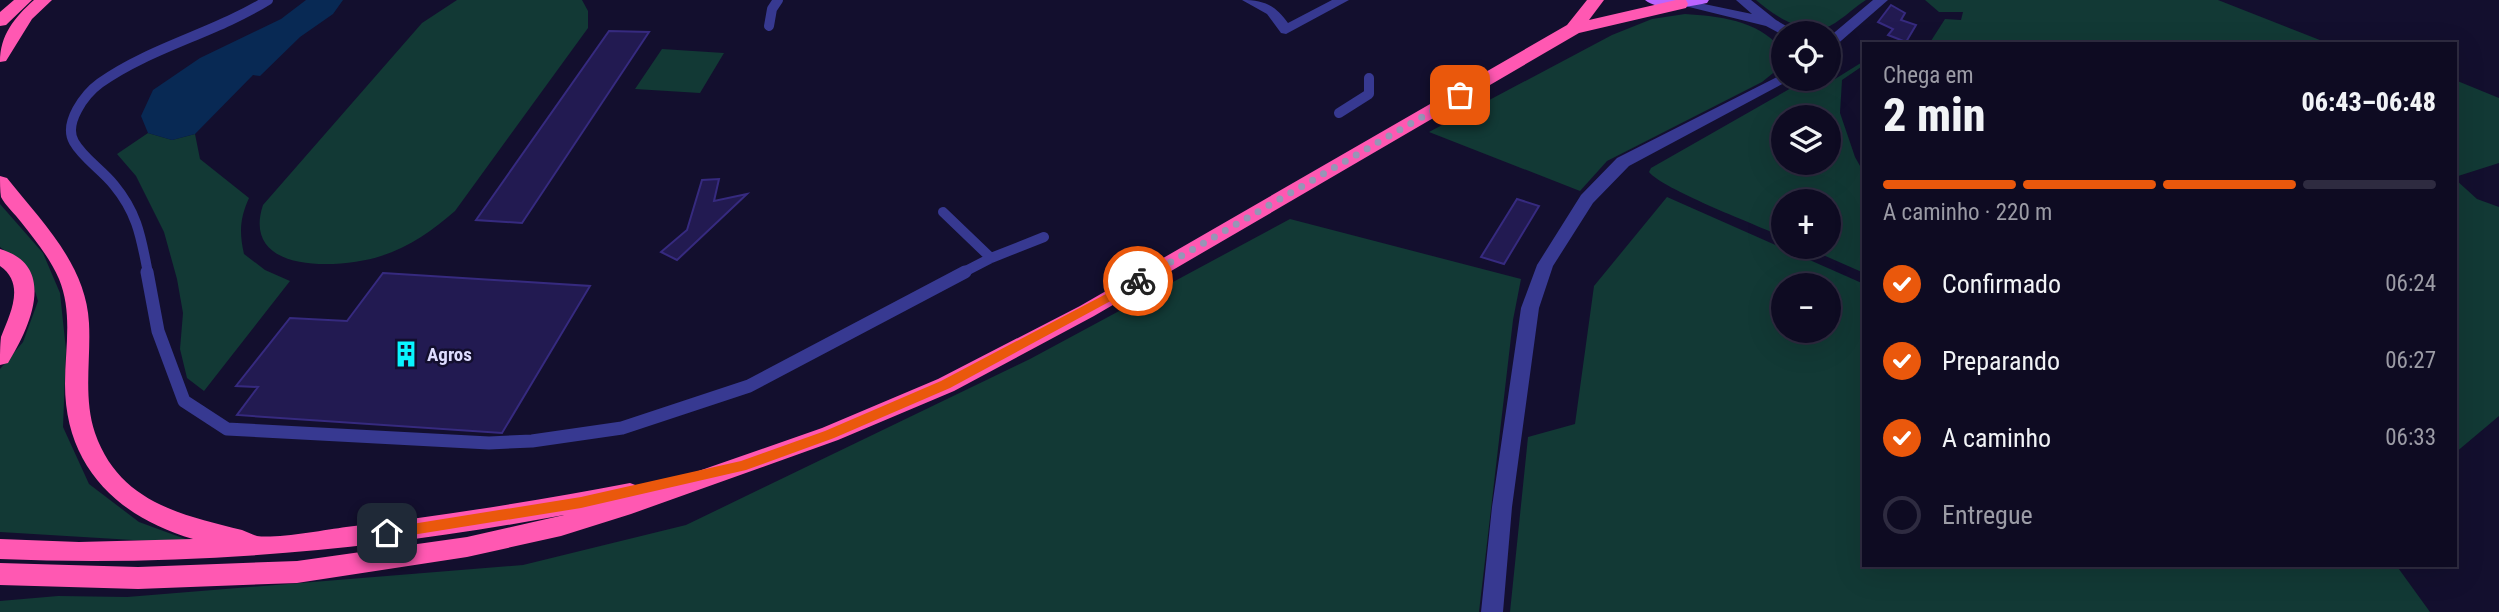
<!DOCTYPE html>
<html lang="pt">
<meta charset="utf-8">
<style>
:root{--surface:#0e0b22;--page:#17142a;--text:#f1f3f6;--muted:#9b9ba5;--line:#2e2b40;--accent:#ea580c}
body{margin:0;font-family:"Roboto Condensed",sans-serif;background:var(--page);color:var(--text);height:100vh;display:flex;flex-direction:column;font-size:26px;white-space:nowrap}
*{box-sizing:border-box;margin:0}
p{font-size:23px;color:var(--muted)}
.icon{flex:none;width:38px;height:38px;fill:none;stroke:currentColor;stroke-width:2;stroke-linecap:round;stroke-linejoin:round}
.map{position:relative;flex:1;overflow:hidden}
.details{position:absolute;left:1862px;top:42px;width:595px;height:525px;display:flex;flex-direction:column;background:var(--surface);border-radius:0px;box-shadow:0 7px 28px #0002,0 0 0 2px var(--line)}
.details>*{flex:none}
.fabs{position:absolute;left:1771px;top:21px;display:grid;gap:14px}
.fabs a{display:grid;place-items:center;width:70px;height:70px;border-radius:50%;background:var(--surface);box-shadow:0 7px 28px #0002,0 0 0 2px var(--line);font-size:35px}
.pin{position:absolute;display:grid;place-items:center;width:60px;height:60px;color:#fff;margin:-30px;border-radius:14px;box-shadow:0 4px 10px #0006}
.courier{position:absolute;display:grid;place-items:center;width:70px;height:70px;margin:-35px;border:5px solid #ea580c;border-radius:50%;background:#fff;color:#222;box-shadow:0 2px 9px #0007}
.headline em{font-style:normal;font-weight:800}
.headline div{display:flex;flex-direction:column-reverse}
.headline{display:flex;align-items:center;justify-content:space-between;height:119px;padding:0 21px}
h1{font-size:46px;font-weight:800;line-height:52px}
.bar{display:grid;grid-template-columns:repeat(4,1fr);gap:10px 7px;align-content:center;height:84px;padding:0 21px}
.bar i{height:9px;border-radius:5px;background:var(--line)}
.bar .on{background:var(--accent)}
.bar p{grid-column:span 4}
ol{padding:0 21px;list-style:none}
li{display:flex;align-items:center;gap:21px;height:77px}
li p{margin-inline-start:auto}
li .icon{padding:7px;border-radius:50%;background:var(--accent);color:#fff;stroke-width:4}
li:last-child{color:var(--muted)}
li i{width:38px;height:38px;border:4px solid var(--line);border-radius:50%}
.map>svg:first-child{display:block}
.green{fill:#123935;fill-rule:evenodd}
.water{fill:#082954}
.building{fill:#221a51;stroke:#362a7f;stroke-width:2}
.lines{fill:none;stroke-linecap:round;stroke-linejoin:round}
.service-far1{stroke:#373991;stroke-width:10}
.service{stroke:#373991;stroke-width:13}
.minor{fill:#373991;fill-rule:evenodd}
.primary{fill:#bb64ff;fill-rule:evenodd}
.motorway{fill:#ff58b2;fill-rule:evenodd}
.route{fill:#ea580c}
.done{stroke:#9795b6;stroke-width:7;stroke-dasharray:0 12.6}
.labels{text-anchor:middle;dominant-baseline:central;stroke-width:5;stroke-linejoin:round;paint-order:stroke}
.poi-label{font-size:19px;font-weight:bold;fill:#deddff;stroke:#130f2e;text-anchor:start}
</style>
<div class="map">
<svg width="2499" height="612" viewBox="0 0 2499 612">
<rect width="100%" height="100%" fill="#130f2e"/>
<path class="green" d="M457 0H582L588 11V28L455 211C433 230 410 247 381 256 341 269 240 275 263 205L422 23Z
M1756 0H1866C1853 8 1839 23 1825 28 1802 35 1772 14 1756 0Z
M1925 0H2218L2330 44H1929L1945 19 1961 20 1963 12H1939Z
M1685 14C1720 16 1761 21 1783 51L1782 66 1762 82 1607 161 1580 191 1429 132 1612 35 1652 19Z
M662 49 724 53 700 93 635 89Z
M1864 61V65L1842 80 1840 113 1855 157 1864 173V273L1805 247H1829V201H1783V237C1757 225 1664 190 1649 172L1651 168 1807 79H1835ZM1783 117H1829V163H1783Z
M2455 80 2499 98V163L2455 177Z
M148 133 172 140 195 134 200 159 249 198C240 218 239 232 244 254L265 270 290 281 204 391 187 378 180 349 183 313 177 279 164 232 136 176 117 154Z
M2455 179 2477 199 2499 207V416L2455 453Z
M1667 197 1864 284V565H2396L2430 612H1510L1528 437 1575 424 1594 286ZM1783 285H1829V331H1783Z
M0 204 43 253 60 293 66 350 63 427 89 484 139 522 199 544 0 532V369L23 342 38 301 28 268 0 247Z
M1290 219 1521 279 1513 320 1479 612H0V601L58 596 127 597 523 565 686 525 1030 359Z"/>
<path class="water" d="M306 0H343L333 14 300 37 260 76 253 75 195 134 172 140 148 133 141 116 153 90 200 58 281 19Z"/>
<path class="building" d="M1891 5 1905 13 1901 20 1916 25 1906 42 1888 35 1893 29 1878 22Z
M609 31 649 32 522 223 476 220Z
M719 179 714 201 747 194 677 260 661 252 687 230 702 180Z
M1517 199 1539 206 1504 264 1481 257Z
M383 273 590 286 502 433 237 415 258 387 236 386 290 318 347 321Z"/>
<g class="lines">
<path class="service-far1" d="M769 26 772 9 778 0
M1339 113 1369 94V78
M943 212 991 258
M148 273C141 238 138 214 114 185 102 170 83 158 74 142 63 123 85 94 100 83 151 47 215 33 268 0
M962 273 991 258 1044 237"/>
<path class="service" d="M147 272 158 331 184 401 227 429 489 443 532 441 622 428 749 386 965 272"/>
<path class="minor" d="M1242 0C1264 0 1275 5 1288 23L1332 0H1349L1286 34 1281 33 1267 14Z
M1685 0 1752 14 1736 0H1751L1776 20 1798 33 1783 35 1766 26 1685 6Z
M1873 0H1888L1834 47 1829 48V37Z
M1783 74V79H1790L1788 81 1629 166 1593 203 1553 266 1539 308 1512 507 1503 612H1481L1492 507 1521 308 1537 265 1581 195 1617 158Z"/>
<path class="primary" d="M1645 0H1709L1707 3C1689 7 1660 12 1645 0Z"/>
<path class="motorway" d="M14 0H32L6 25 0 26V12Z
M34 0H52L32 19 6 61 0 62C0 35 14 18 34 0Z
M1587 0H1604L1589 20 1676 0H1686L1688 4 1686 8 1579 33 1094 316 954 391 838 440 631 514 561 536 467 557 297 583 138 589 0 585V563L138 567 297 561 467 537 564 515C377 550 190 567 0 559V539L79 542 193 539C118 517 65 467 65 384 65 349 73 313 59 279 50 258 35 240 21 222 15 214 5 205 1 197 0 191 0 182 0 176L7 178C41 221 86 264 89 323 91 360 83 397 95 433 119 502 181 515 242 530 247 532 253 535 257 536 275 539 325 530 346 527 442 516 536 501 630 483L638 486 641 491 822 428 938 379 1080 306 1567 25Z
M0 249C59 266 29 329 8 363L0 365C0 356 0 345 1 337 10 314 26 284 0 266Z"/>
</g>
<path class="route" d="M1138 277 1142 278V284L950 388 834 438 746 470 581 508 387 539 380 533 387 528 581 497 741 461 825 431 941 381Z"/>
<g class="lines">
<path class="done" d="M1138 281 1460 95"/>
</g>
<defs>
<g id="building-bare" transform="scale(2.1)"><path d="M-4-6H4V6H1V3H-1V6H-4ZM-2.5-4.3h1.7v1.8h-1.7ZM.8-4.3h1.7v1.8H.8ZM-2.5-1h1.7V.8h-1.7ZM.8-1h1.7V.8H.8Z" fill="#09f5ff" stroke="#130f2e" stroke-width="2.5" paint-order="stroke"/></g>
</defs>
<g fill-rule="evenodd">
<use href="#building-bare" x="406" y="354"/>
</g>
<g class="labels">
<g class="poi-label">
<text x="427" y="354">Agros</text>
</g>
</g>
</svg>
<div class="fabs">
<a><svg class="icon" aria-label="locate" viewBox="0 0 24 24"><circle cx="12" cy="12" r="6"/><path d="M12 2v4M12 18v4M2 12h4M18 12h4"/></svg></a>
<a><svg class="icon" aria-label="layers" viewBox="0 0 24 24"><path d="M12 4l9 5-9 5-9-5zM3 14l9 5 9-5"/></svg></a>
<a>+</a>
<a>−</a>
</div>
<div class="pin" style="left:1460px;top:95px;background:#ea580c"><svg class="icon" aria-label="bag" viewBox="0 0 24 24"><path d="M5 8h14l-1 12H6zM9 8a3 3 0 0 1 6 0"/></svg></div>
<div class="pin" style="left:387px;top:533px;background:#1f2937"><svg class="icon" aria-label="home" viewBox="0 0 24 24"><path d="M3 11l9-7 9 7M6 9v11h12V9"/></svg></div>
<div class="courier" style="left:1138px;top:281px"><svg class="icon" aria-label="bike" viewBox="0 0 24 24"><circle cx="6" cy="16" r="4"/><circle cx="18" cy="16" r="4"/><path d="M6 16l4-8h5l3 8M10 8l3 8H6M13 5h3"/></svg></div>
<section class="details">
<div class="headline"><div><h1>2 min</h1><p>Chega em</p></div><em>06:43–06:48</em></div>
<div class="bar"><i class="on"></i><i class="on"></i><i class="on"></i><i></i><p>A caminho · 220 m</p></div>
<ol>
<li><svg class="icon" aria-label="check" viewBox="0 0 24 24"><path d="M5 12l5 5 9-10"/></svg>Confirmado<p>06:24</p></li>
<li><svg class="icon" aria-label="check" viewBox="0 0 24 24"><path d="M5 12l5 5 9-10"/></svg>Preparando<p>06:27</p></li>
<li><svg class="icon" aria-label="check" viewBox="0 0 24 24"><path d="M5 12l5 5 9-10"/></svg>A caminho<p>06:33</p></li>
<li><i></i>Entregue</li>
</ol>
</section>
</div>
